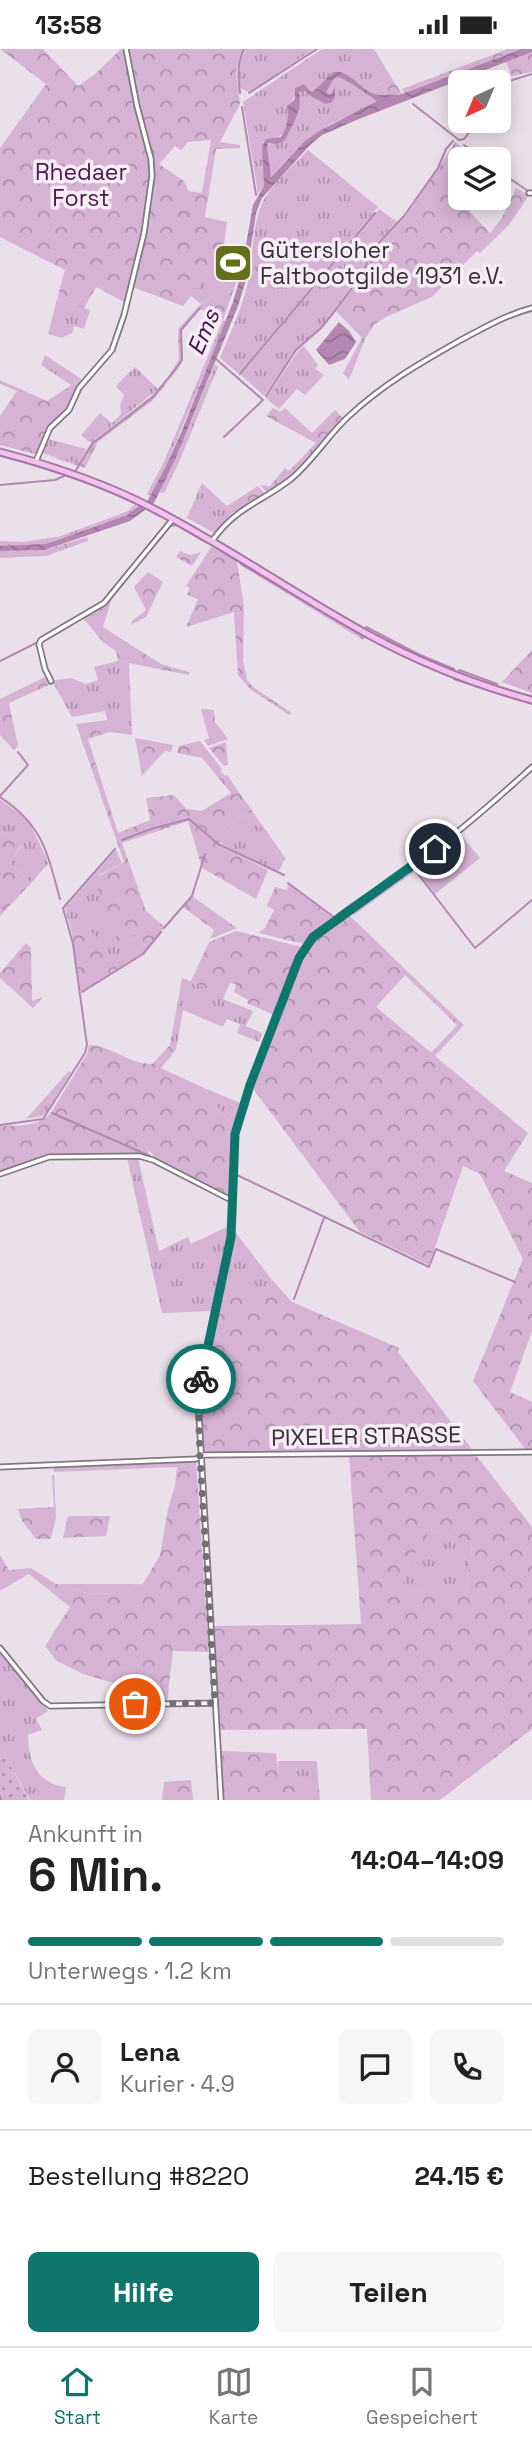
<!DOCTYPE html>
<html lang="de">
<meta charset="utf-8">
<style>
:root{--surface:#fff;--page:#f6f6f6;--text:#222;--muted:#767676;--line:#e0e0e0;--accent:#0f766e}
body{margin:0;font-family:"Space Grotesk",sans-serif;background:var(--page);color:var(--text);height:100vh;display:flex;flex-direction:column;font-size:26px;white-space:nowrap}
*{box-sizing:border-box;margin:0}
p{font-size:23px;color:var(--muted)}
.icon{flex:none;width:38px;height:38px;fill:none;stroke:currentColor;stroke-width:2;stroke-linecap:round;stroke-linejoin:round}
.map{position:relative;height:1751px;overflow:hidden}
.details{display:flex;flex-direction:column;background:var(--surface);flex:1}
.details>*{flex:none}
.needle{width:46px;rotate:224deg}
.buttons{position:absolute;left:448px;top:21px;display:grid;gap:14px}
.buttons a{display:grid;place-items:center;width:63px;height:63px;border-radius:10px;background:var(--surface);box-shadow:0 4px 18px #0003;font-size:35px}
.pin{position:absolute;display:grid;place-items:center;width:60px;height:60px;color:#fff;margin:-30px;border:4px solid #fff;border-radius:50%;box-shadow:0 2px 7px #0007}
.courier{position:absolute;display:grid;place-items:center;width:70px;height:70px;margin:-35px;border:5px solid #0f766e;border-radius:50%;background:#fff;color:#222;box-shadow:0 2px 9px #0007}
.summary em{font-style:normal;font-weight:700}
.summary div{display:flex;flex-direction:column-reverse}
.summary{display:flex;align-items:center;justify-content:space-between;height:119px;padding:0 28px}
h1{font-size:46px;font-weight:700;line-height:52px}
.bar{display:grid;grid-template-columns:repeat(4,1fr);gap:10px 7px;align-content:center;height:84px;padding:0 28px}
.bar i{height:9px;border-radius:5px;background:var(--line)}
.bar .current{background:var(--accent)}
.bar p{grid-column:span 4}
.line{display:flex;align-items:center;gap:18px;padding:0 28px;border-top:2px solid var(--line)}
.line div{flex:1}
.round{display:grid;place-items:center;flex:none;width:74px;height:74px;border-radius:10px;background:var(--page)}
.button{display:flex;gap:14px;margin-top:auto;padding:14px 28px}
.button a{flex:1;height:80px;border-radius:10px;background:var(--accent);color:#fff;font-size:28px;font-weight:700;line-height:80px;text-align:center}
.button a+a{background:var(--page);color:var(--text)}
.status{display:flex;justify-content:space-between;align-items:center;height:49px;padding:0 35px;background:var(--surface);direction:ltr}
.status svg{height:19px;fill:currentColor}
.menu{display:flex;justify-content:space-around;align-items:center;height:98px;border-top:2px solid var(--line);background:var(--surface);font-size:19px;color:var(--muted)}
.menu a{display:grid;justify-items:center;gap:4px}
.menu .current{color:var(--accent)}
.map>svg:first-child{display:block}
.grass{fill:url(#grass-tufts)}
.forest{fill:url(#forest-crowns);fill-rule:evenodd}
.park{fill:url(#park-dots)}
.garden{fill:#d6b3d4}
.water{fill:url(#water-waves);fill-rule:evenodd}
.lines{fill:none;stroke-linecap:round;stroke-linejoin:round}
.stream{stroke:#b387b2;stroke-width:2}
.minor-casing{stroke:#817881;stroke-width:7}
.major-casing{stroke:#a776a5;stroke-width:9}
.minor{stroke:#fff;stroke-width:3.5}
.major{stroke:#efc3ee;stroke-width:5}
.done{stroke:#746e74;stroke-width:7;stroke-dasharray:0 12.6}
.route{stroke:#0f766e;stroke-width:9}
.labels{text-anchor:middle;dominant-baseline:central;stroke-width:7;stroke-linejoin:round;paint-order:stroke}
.park-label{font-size:23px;fill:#4c174d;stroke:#f7edf7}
.poi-label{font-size:23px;fill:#353135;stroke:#f7edf7;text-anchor:start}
.street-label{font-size:23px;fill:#353135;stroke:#f7edf7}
.water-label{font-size:24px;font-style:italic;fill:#471147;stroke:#f7edf7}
</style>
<div class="status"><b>13:58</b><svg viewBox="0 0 49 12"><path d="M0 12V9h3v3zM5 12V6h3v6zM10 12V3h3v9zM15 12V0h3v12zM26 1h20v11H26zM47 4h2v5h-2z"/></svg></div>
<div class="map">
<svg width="532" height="1751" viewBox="0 0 532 1751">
<defs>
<pattern id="grass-tufts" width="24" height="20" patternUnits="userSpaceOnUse" patternTransform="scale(1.75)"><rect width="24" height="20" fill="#d6b3d4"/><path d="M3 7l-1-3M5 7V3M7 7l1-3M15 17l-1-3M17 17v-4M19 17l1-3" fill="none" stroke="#ae92ad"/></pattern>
<pattern id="forest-crowns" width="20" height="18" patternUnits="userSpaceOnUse" patternTransform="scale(1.75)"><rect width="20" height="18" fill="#d6b3d4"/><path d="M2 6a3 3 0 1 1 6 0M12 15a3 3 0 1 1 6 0" fill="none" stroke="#ae92ad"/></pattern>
<pattern id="park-dots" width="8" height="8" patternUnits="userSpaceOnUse" patternTransform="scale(1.75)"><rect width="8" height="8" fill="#d6b3d4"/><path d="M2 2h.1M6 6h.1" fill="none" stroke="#ae92ad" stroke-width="1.8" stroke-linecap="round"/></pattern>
<pattern id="water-waves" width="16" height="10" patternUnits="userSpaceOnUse" patternTransform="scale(1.75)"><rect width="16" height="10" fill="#b387b2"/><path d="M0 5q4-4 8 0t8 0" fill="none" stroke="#926f92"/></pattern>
</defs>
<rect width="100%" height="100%" fill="#eae0e9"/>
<path class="grass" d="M246 0H314L249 43 240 39C238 24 239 14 246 0Z
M322 0H374L391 28 369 42 345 25 332 24 322 36 311 43 304 35C298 43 294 50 287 57 288 83 288 86 263 93L264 137 258 145 243 53Z
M338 28C353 32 364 45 379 52 364 61 348 66 333 74 308 87 290 108 270 128L267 97 289 82 300 50 299 42H304C310 49 318 50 325 55L331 54 332 42 330 46 326 43 334 30Z
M455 93 478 110H460V131L441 115Z
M308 101 378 158 239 325 220 309C230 284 242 260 248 233 254 207 251 173 265 149 276 131 294 116 308 101Z
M379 160 397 173 373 197 362 223 321 279 296 301 264 347 241 326Z
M214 219 218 221 225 239 201 255 191 247Z
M57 250 90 261 84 280 74 277 72 284 62 289 48 285Z
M223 271 226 272 166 417 150 447 147 445 163 415Z
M304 297 318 316 315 320 324 326 305 346 297 340 279 360 266 349 298 302Z
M45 306 81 330 71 336 41 316Z
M215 315 218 318 179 413 164 444 159 443 175 411Z
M135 318 158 340 91 394 81 386 100 364 112 374 121 365 120 356 124 346 116 337Z
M48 390 86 400 77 415 43 404Z
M202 434 233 463 214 484 187 469Z
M134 456 140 458C125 471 65 492 44 495 29 498 15 497 0 497V492L24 493 61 487 128 462Z
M240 514 365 589 363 591 240 516Z
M118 612 129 614 132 686 110 683 105 662 72 668 52 632 71 629 86 635 98 631 94 618Z
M0 750 28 771 47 810 48 815 31 834 9 813 23 796 0 782Z
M251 763 283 813 279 822 246 809 219 793 226 777Z
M116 801 122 814 99 826 135 886 148 899 143 905 119 919 87 878 72 885 65 859Z
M412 821 414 823 354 866 351 864Z
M408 923 464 976 434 1008 430 1005 457 976 405 926Z
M182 929 225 945 223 950 253 962 246 977 262 984 259 993 237 984 240 975 227 970 223 978 183 961 176 1001 170 996Z
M69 1022 71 1023 47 1062 42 1067 26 1070Z
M202 1038 240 1054 234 1079Z
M127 1109H138L159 1202 188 1188 191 1195 229 1177 213 1262 162 1264Z
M236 1184 272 1231 262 1252 231 1224Z
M429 1481 472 1493 466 1545 401 1542 412 1502Z
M56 1535H143L123 1545 86 1544Z
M0 1602 48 1662 36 1670 42 1681 28 1686C28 1712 37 1735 66 1738L64 1751H30L3 1703H0Z
M278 1712H317L318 1730H279Z"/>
<path class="forest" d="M0 0H43L78 37 94 26 121 0H243L236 23 240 55 220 93 240 96V99L216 100 205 168 227 173 222 209 225 227 237 231 223 271 200 260 181 282 183 310 178 320 153 351 98 393 85 419 42 405 77 414 91 394 150 348 169 327 179 310 178 280 198 258 225 238 218 221 214 219 183 257 130 237 126 254 96 238 84 259 57 250 65 221 0 188V99L46 35ZM211 91 202 144 188 142 184 132 159 115 175 97 181 101 188 93Z
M508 0H521L404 44 402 40Z
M532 3V23L512 27 506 13Z
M391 28 402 45 381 48 369 42Z
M441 115 460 131V149H469L474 155 470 163 490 184 502 169 516 139 529 146 509 176 480 204 477 202 432 248 388 267 375 275 365 290 349 331 343 324 362 289 336 262 364 224 372 202 405 168Z
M81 330V334L67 360 49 378 37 403 34 405 0 396V367L17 342 0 335V331L47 352Z
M273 359 280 363 285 359 312 384 335 361 343 369 292 427 268 445 260 436 270 437 285 419 289 422 316 394 266 367Z
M258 437 266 446 233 463 227 457Z
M87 488 88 492 46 507 0 509V502L44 501Z
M211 498 237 512 244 557 243 611 247 631 253 638 292 664 289 666 250 640 238 626 234 563 186 578 198 550 187 546 190 539 186 537Z
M180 502 190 506 201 503 192 517 176 508Z
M148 523 163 533 146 568 131 576 132 572 146 561 134 538Z
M113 546 103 578 161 615 189 623V626L118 612 116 602 103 593 83 569 106 555Z
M532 601V644L502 633Z
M47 627 51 635 9 654 18 697 14 701 0 686V650Z
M201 660 214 661 215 673 228 690 208 697 204 691 209 689Z
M108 671 110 683 88 690 118 784 150 771 146 749 174 746 186 760 202 762 231 744 202 709 177 704 179 697 200 692 222 720 220 722 225 727 227 726 286 810 283 813 251 763 226 777 218 796 268 821 256 850 202 819 188 772 122 794 146 862 165 878 148 899 135 886 118 892C107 871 94 850 99 827L124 813 76 675Z
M135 689 173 696 171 703 165 702 142 727Z
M226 693 228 716 224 717 209 699Z
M0 782 23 795 9 813 31 834 0 867Z
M288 835 334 870 311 887 304 895 258 884 265 879 274 861 267 857 275 838 287 841Z
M192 847 237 879 210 890 214 881 183 858Z
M348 865 408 923 376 958 528 1084 504 1122 532 1134V1282L510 1343 532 1353V1401H526L473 1332 523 1210 480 1125 463 1117 429 1216 360 1183 251 1037 301 910 315 890Z
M87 877 119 919 81 943 72 885Z
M236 882 302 898 274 966 247 954 248 951 234 943 236 935 230 934 225 945 190 934 209 893Z
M26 894 31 899 32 952 43 948 33 959 0 929V924Z
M89 996C112 997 129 1015 152 1015L170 996 176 1001 161 1019 202 1038 234 1079 229 1147 153 1108V1105L149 1102 146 1108 138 1106 49 1107 0 1124V1077C17 1076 38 1078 50 1065L87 1005Z
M233 1181 236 1184 231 1224 262 1251 272 1231 292 1253 399 1299 398 1303 473 1402 204 1405 202 1402 200 1349Z
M475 1405 532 1478V1680L440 1751H371L367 1680 219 1681 213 1577 361 1575 349 1406ZM429 1481 472 1493 466 1544 401 1542 412 1503 422 1505Z
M177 1412H196L209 1603 173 1602 167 1653H157L128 1638 83 1625 57 1612 45 1597 70 1558 29 1525 0 1542V1506L9 1521 31 1519 56 1535 86 1544 123 1545 143 1535 160 1506 168 1460 175 1437 177 1418 54 1423 53 1418Z
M52 1426H54L56 1468 51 1490H36L22 1472 18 1460 54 1458Z
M68 1467H110L106 1487 63 1489Z
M220 1702 276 1704 279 1729 318 1730 320 1751H223Z
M191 1731 193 1751H162L164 1733Z"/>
<path class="park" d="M0 1703H3L29 1751H0Z"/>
<path class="garden" d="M460 785 480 809 435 845 416 820Z"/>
<path class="water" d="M521 0H532V3L359 70 322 86 310 96 262 149 256 164 246 231 238 257 175 411 154 454 130 472 44 501 0 502V497L45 495 61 490 127 466 148 451 166 417 181 384 233 253 240 229 253 156 264 137 262 97 266 90 281 88C288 78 288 68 287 57L295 50V39L304 35 311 43C321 38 328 26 332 24 343 18 359 36 367 41 381 50 386 44 399 46ZM338 28C348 31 368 46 377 52L319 82 305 92 271 128 267 97 269 94 277 95 285 91C293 75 303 60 299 43L305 42C310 49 318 50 325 55L331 54 335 49V38L330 46 326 43 334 30Z
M339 273 349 282 356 293 345 310 329 316 316 301Z"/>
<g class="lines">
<path class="stream" d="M240 44C238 27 237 15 244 0
M249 44 317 0
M499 45 509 32 532 25
M413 55 459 91 464 90 478 72
M242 58 256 146
M464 96 483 110
M499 122 528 142
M216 310 263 351
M240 325 375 164
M266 347 296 301 321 279 334 263 363 224 371 202 404 167 438 119 446 100 453 92
M224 388 263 351
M76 421 93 394 153 348 177 318 182 311 181 281 200 259
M0 436 55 431 64 427
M171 477 176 476 207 494
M213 497 237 512
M240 514 365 588
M366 578 418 605 454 620
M0 612 36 594
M459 621 497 635
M454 630 532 655
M0 747 28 716 18 703
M0 748C43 776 47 803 60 850
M122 791 151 780 189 770 218 795 284 826
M415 821 475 899 532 851
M288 834 335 869
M164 879 192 847 205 805
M82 943 143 905 161 883
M52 1064 150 1107
M0 1076 43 1070 85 1004 87 996 73 895 63 859 115 800
M154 1109 208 1137
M234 1151 237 1126 429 1218 436 1200 515 1233
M294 1250 324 1169
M0 1747 1 1751"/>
<g class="minor-casing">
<path id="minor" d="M529 144H532
M36 412 50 379 69 361 79 339 112 301 124 266 144 184 152 127 151 110 137 57 126 0
M212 492C236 458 260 454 291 430 313 412 328 386 349 367 382 336 420 314 459 292 483 279 506 266 532 259
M51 632 45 620 39 595 41 591 104 554 173 470
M0 1125 49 1108 139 1107 153 1111 231 1151
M0 1418 196 1410 204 1406 532 1403
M0 1599 43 1652 50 1657 215 1654
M221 1751 198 1349 231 1188 235 1085 250 1036 299 909C320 872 381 841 416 815 457 785 495 752 532 718"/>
</g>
<g class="major-casing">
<path id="major" d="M0 403C53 417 105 434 154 460 228 498 296 546 369 586 421 614 476 636 532 651"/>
</g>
<use href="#minor" class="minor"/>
<use href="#major" class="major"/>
</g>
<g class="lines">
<path class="done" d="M135 1655 215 1654 200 1408 198 1349 201 1330"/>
<path class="route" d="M201 1330 231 1188 235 1085 250 1036 299 909 313 888 435 800"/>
</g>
<defs>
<g id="stadium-square" transform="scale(2.0125)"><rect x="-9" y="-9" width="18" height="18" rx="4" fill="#636f19" stroke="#f7edf7"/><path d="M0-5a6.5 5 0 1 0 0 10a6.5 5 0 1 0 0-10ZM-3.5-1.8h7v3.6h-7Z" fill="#fff"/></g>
</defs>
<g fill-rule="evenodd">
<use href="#stadium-square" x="233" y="214"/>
</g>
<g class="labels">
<g class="park-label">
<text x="81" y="123">Rhedaer<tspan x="81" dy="26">Forst</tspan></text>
</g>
<g class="poi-label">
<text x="260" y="201">Gütersloher<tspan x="260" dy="26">Faltbootgilde 1931 e.V.</tspan></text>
</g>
<g class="street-label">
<text transform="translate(366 1387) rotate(-1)">PIXELER STRASSE</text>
</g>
<g class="water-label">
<text transform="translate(203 283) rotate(-67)">Ems</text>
</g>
</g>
</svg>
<div class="buttons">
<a><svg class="needle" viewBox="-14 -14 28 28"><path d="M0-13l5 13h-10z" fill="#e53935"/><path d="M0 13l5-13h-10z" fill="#767676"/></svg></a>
<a><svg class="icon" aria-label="layers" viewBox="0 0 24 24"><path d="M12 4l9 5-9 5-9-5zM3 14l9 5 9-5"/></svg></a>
</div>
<div class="pin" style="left:135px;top:1655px;background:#ea580c"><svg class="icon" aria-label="bag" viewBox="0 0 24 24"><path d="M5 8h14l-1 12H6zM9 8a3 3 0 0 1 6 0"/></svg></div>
<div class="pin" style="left:435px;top:800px;background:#1f2937"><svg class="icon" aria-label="home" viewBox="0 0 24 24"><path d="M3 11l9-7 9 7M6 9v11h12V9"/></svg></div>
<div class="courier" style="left:201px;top:1330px"><svg class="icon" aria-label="bike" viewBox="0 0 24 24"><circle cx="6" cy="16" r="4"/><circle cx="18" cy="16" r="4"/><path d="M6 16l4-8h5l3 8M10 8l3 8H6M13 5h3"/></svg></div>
</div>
<section class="details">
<div class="summary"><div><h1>6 Min.</h1><p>Ankunft in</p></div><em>14:04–14:09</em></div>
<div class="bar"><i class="current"></i><i class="current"></i><i class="current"></i><i></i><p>Unterwegs · 1.2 km</p></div>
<div class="line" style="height:126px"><a class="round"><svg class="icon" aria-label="person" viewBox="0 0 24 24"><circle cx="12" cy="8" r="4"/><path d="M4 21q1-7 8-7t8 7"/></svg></a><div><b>Lena</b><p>Kurier · 4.9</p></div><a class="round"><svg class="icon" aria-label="chat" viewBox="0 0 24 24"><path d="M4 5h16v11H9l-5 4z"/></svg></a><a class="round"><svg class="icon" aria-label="phone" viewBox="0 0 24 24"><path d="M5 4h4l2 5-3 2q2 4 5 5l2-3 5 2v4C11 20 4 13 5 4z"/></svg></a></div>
<div class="line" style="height:91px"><div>Bestellung #8220</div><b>24.15 €</b></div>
<div class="button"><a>Hilfe</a><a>Teilen</a></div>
</section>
<nav class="menu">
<a class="current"><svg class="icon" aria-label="home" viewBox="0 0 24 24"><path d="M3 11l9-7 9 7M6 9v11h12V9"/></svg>Start</a>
<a><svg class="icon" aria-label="map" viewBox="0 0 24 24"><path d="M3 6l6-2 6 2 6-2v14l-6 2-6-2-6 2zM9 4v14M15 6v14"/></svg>Karte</a>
<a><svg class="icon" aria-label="saved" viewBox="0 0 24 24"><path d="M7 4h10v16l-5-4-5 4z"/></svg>Gespeichert</a>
</nav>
